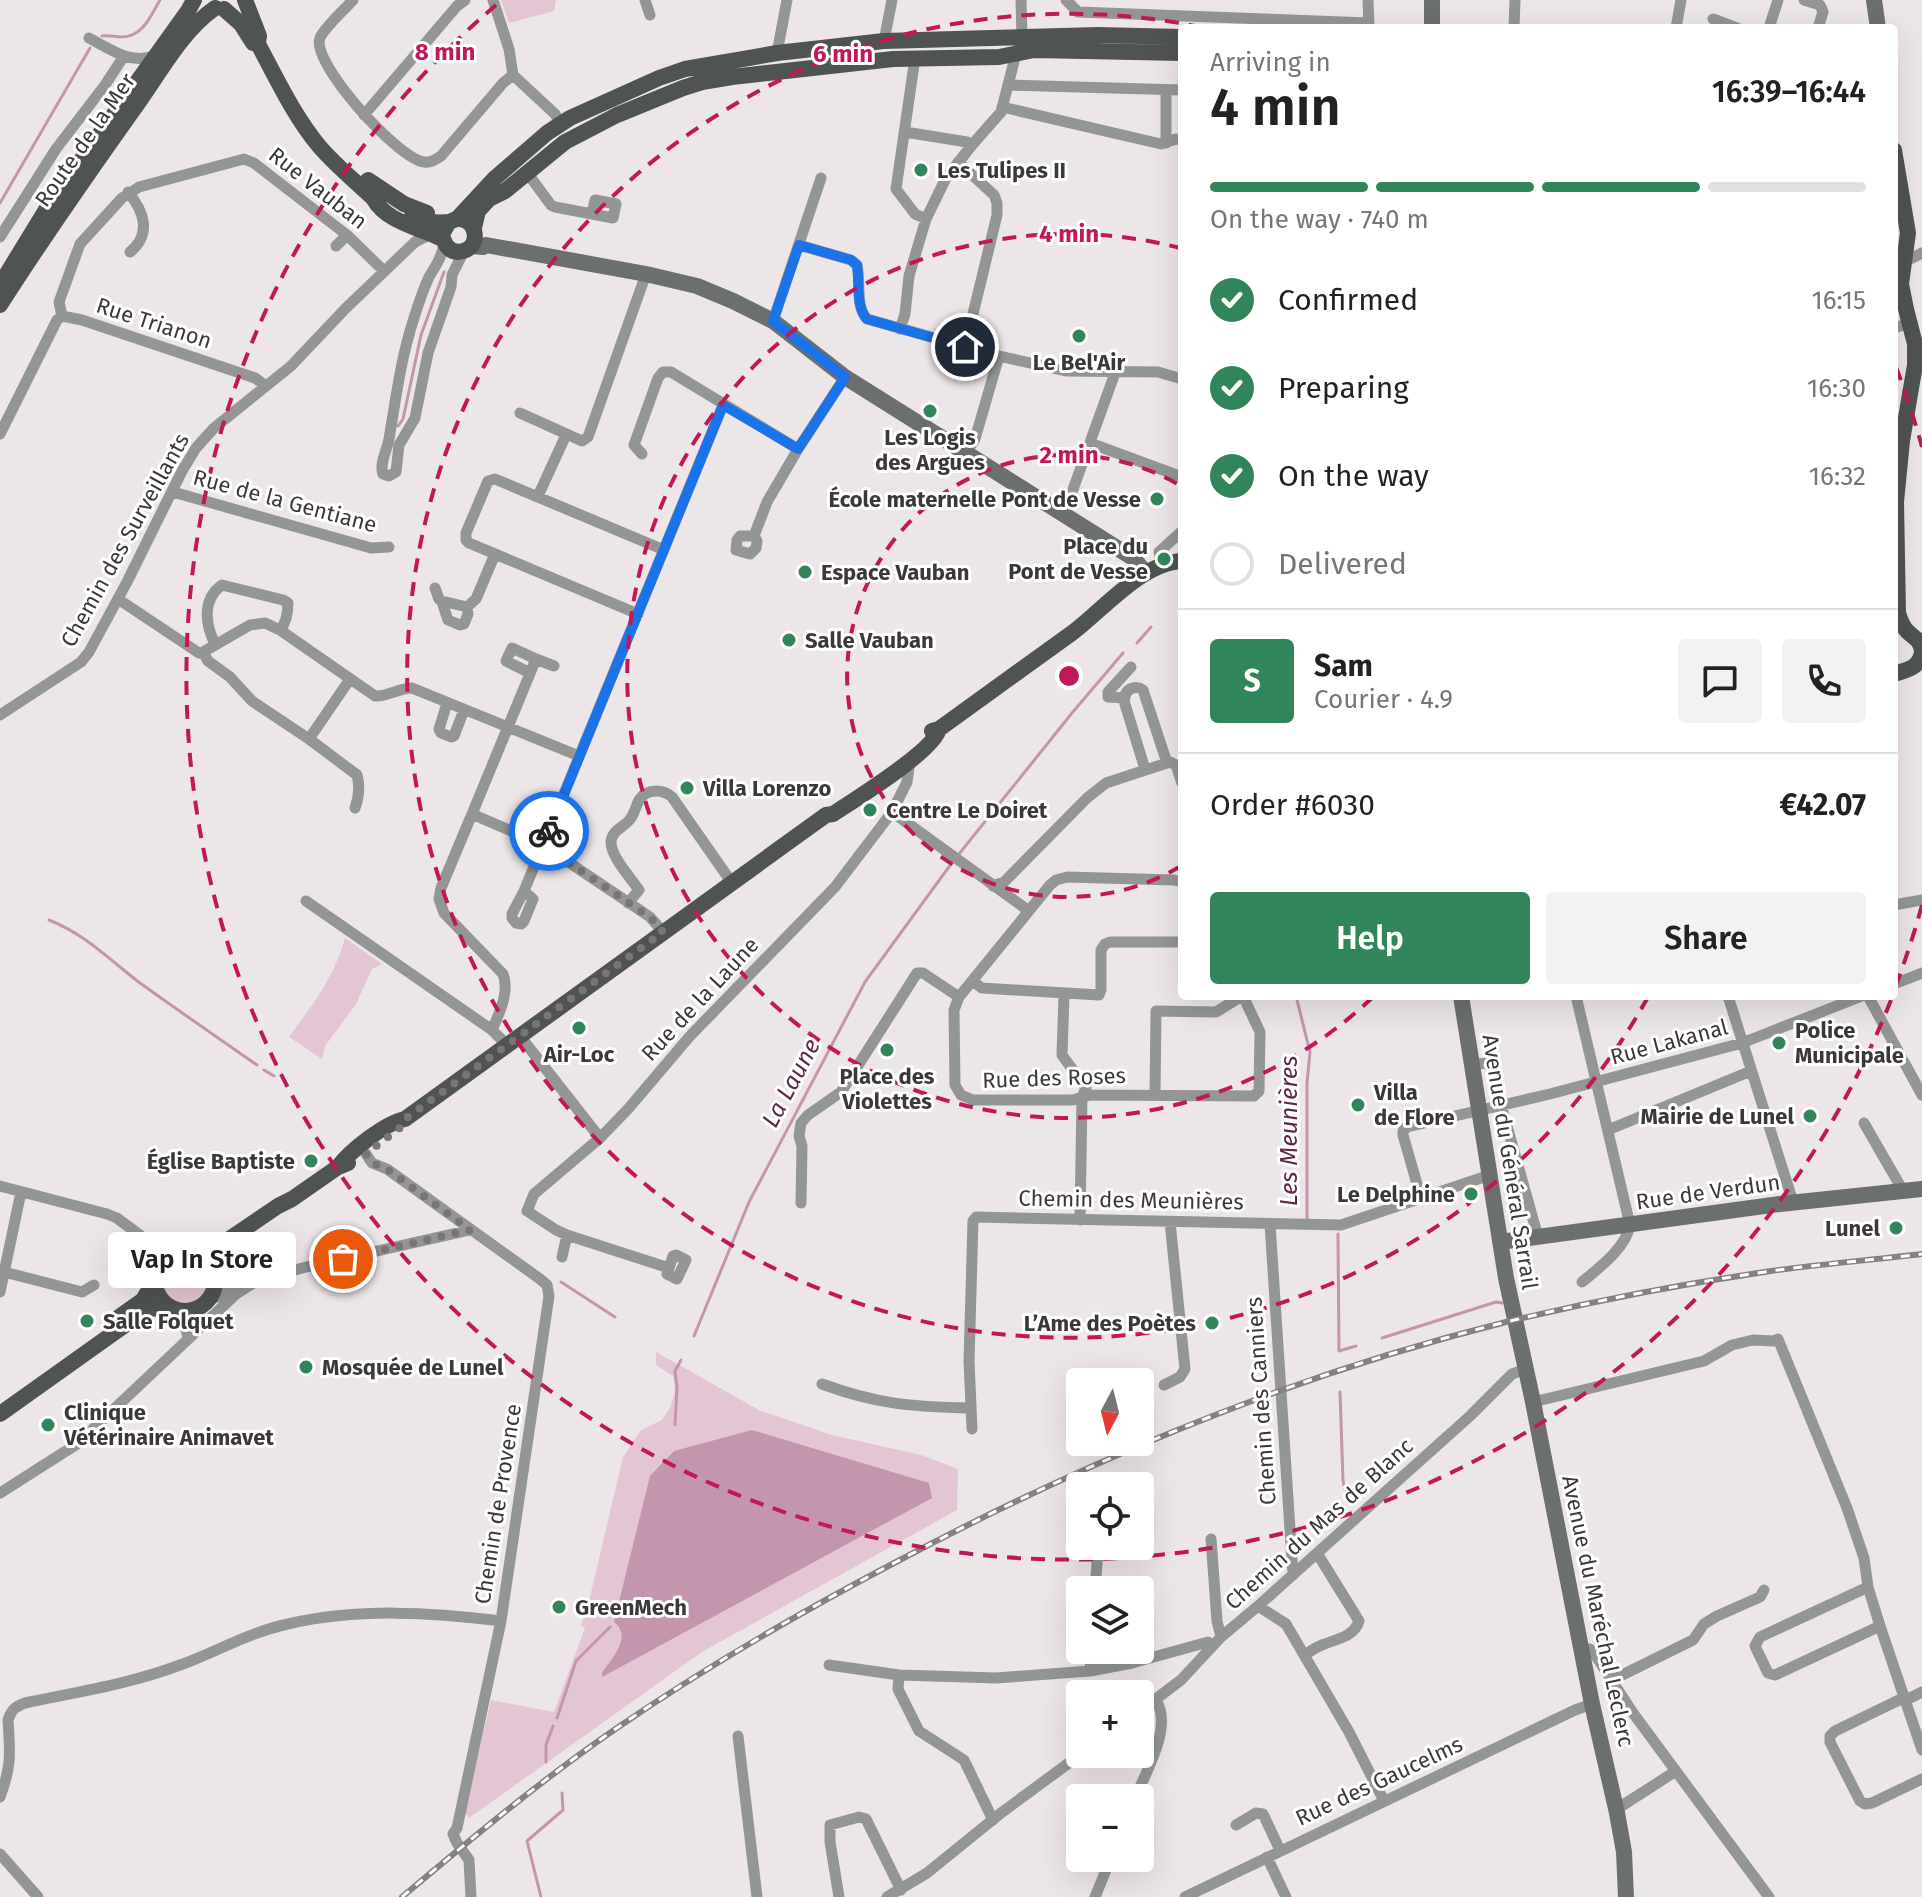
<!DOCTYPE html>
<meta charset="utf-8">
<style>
:root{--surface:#fff;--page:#f2f2f2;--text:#222;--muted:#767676;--line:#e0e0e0;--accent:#30865a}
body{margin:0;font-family:"Fira Sans",sans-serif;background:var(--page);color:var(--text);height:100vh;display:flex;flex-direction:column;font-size:30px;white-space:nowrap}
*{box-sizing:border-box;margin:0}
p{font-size:26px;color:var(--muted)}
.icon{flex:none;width:44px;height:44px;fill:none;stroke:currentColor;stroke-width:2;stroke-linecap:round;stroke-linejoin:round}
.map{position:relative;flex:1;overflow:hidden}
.details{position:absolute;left:1178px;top:24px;width:720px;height:976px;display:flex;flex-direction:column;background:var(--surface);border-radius:8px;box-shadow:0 8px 32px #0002}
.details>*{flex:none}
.needle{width:52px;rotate:187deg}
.controls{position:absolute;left:1066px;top:1368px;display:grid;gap:16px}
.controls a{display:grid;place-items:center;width:88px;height:88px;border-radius:8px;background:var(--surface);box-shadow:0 8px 32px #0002;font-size:40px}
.pin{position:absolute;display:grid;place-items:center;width:68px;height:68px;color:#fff;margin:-34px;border:4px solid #fff;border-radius:50%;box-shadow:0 2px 8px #0007}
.courier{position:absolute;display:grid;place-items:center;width:80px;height:80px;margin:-40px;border:6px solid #1a73e8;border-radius:50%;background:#fff;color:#222;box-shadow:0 2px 10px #0007}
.bubble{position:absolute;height:56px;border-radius:8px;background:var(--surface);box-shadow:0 8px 32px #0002;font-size:26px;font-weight:600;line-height:56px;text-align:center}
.summary em{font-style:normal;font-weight:600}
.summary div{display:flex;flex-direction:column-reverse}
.summary{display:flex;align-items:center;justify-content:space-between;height:136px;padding:0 32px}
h1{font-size:52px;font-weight:600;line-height:60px}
.bar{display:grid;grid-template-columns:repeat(4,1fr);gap:12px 8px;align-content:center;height:96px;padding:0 32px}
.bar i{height:10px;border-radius:6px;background:var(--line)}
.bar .active{background:var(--accent)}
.bar p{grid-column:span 4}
.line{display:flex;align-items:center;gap:20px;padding:0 32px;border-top:2px solid var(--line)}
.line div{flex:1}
.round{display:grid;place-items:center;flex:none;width:84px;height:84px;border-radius:8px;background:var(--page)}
ol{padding:0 32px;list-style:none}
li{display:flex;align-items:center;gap:24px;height:88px}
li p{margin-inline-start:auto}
li .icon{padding:8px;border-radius:50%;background:var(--accent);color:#fff;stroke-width:4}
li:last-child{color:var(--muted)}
li i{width:44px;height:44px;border:4px solid var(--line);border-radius:50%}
.button{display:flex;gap:16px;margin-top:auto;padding:16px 32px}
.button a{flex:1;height:92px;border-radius:8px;background:var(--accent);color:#fff;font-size:32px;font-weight:600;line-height:92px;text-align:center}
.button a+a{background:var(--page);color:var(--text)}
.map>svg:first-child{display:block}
.green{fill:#e4c5d4}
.water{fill:#c496ad}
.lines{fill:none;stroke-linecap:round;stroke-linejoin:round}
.stream{stroke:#c496ad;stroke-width:3}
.street{stroke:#939694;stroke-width:11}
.secondary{stroke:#6b6f6d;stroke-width:16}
.primary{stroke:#4f5451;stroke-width:16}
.rail-casing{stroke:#858082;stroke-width:6}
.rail{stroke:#fff;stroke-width:3;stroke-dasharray:9;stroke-linecap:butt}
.done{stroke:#797577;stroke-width:8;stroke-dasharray:0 14.4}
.route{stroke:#1a73e8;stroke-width:10}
.ring{fill:none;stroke:#c2185b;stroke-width:4;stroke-dasharray:14 10}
.poi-dot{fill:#30865a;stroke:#fff;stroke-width:3}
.labels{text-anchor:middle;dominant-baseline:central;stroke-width:6;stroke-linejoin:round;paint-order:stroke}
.street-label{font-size:22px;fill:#3b3839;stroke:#fff}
.poi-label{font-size:22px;font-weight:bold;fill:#3b3839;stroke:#fff;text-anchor:start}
.water-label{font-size:24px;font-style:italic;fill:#602748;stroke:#fff}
.centre{fill:#c2185b;stroke:#fff;stroke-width:4}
.ring-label{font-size:24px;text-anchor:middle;font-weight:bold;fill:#c2185b;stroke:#fff;stroke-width:6;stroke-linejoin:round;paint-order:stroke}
</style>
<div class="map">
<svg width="1922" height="1897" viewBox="0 0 1922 1897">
<rect width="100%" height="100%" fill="#ede6e9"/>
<path class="green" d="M501 0H556L554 11 509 23Z
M345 938 382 964 372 969 356 1004 325 1046 322 1059 289 1037C314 1002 333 980 345 938Z
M162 1282a23 23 0 1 1 46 0a23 23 0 1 1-46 0Z
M656 1352 759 1410 832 1435 921 1455 958 1469 957 1510 702 1652 469 1818 465 1813 491 1700 554 1712 585 1628 581 1626 589 1601 623 1457 641 1430 662 1420 671 1406 675 1390 673 1376 656 1365Z"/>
<path class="water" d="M752 1430 929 1483 932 1498 602 1677V1673C612 1658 633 1637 614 1622L650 1476 674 1451Z"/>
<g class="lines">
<path class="stream" d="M102 36C109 35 115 37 122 37 143 37 151 15 160 0
M0 203 90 48
M398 426 403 419 421 335 444 272
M1137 643 1151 627
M959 854 1072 713 1123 653
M49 920C85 934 110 960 140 983 179 1011 218 1038 257 1065
M1296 996 1310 1052 1307 1083V1220
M264 1070 274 1076
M1338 1234 1339 1351 1356 1346
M561 1282 615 1317
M694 1336 749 1202 865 982 951 864
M1382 1338 1496 1302 1502 1303
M1340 1392 1343 1481 1345 1490 1354 1503
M675 1425 677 1387 675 1371 681 1360
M557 1718 576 1661 610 1627
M546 1762V1745L553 1726
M541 1897 527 1841 563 1810 562 1793"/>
<path class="street" d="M353 0C345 9 324 28 320 38 310 62 398 159 424 162 430 163 435 160 441 156L503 83 513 75
M493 0 509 49 513 75 555 114 561 124
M645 0 650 15
M1021 0 1022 37
M1066 0 1078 12 1369 23
M1368 0 1369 27
M1804 0 1820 5 1823 12 1818 28
M1713 19 1737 28
M1514 28 1515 0
M1676 28 1681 0
M1769 28 1778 0
M89 38C110 49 132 66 156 55
M884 41 892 0
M777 53 787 0
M915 58 896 189 915 214 926 219
M1008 85 1182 90
M1002 107 1161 144 1176 139 1182 140
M364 115 457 6 465 0
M905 132 967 142 972 145
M1166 143V90
M958 162 994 195 997 203V215L965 347
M528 174 551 205 555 207 613 218 616 204 595 200 592 214
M128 192C144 211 152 234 130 252
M0 237 56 149 105 85 124 56
M444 244C441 259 436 265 429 277 423 290 418 305 414 318 401 357 396 398 389 439 387 451 379 463 383 474L389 476 396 472 399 445 415 418 428 353 451 287 452 275 464 251
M799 245 851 260 857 265C861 282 855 306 867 319L999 356 1066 371 1158 372 1182 379
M336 246 347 235
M1904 262 1922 253
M62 316 59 302 80 244 122 198 139 187 244 159 254 163 347 235 384 271
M773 321 821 178
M1894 328 1910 323
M900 329 905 314 909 276 926 219 946 178 972 145 1001 112 1016 54
M520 413 582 441 588 437 646 274
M0 434 57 320 62 316 82 320 255 378 266 386
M1090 443 1182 477
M966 453 975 439 999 356
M642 454 634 445 658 378 663 372H671L798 449
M173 492 371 548 389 547
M538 496 566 435
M1062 514 1067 506 1115 373
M754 536H740L737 540 736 550 750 554 756 548 757 541 754 536 767 502 798 449 845 377
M1162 565 1159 552 1182 531
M435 588 439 599 444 603
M118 599 199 653 203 652 250 625 265 623 280 630 375 696C388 697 398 688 412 688L579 756
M467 607 446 602 443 605 448 620 460 625 464 624 468 614 467 607 476 599 495 554
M638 614 469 543 466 540V533L488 481 495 479 664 550
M215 644C205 624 202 599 222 585L283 600 288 603C288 613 286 623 280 630
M203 652 208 661 230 677 252 701 309 739 357 775C360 786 359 797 355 808
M536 659 554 666
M1124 698 1108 697V692L1131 667
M447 703 439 729 441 733 451 737 454 736 464 710
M0 715 81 662 89 652 127 582 182 471 196 448 214 428 291 366 345 309 415 242 431 234
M309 739 350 679
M1145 769 1124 701 1126 693C1130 687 1137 686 1143 690L1167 763
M892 812 1029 911
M472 814 441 888 439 899 444 913 503 974C510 992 499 1014 492 1030
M1182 882 1174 880 1067 877 1056 880 1050 885 959 997 954 1010 955 1085 961 1095 973 1100H1073L1090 1095 1254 1096 1259 1091 1260 1032 1243 996
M993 886 1004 882 1087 798 1106 783 1170 762 1176 765 1182 783
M524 891 533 899 524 921 521 924 516 923 512 918V914L524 891 543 845 472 814 536 659 512 648 506 661 530 673
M306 901 492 1030 507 1045
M628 903 639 890C631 878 610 856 611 841 613 829 625 827 631 818 635 812 636 806 639 800 647 788 663 789 672 797L732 883
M1894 905 1922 900
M663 932 650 917 543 845 723 405
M972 981 982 988 1099 995 1101 990V950L1105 944 1110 942H1182
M1894 984 1922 973
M1064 995 1062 1055 1086 1088 1082 1097 1080 1220
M1576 996 1630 1225C1626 1248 1599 1268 1582 1282
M1728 996 1793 1202
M1868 996 1922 1095
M520 1036 600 1138
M1473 1065 1486 1063 1490 1065 1538 1237
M1155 1095 1156 1011 1216 1012 1242 996
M1864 1123 1902 1189
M1608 1130 1751 1071
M366 1154 372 1163 387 1169 540 1279 547 1285 549 1296 501 1621 457 1828 453 1834 457 1843 469 1860 471 1897
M0 1186 107 1214 117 1218 145 1239H151L177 1252
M1421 1198 1403 1135V1131L1407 1127 1550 1094 1742 1043 1862 996
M801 1203 802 1146 799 1136 801 1123 808 1115 841 1092 917 973H923L959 997
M1270 1224 1293 1575
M145 1239 146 1244 152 1252 157 1269
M676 1255 686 1260 677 1279 667 1274 673 1256Z
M562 1257 567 1235
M669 1268 567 1235 556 1230 527 1211 534 1194 600 1138 628 1109 690 1036 835 887 892 812 907 782 909 768 907 763
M4 1272 82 1292 94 1285
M215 1280 226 1288 229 1292 236 1294
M0 1292 21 1192
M209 1299 225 1295 229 1292
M175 1310 186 1329 188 1339
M186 1329 194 1310
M822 1384C876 1404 913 1407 970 1408
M1164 1385 1180 1377 1185 1369 1170 1222
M1533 1402 1704 1361 1732 1345 1753 1340 1773 1341 1778 1339 1847 1508 1864 1558 1868 1587 1880 1626 1922 1750
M972 1429 969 1361 973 1221 976 1217 1341 1225 1490 1175
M0 1493 77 1444 236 1294 258 1280 306 1267 470 1230
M1211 1539 1217 1621 1221 1637
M1868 1587 1760 1637 1755 1646 1768 1673 1775 1675 1880 1626
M1095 1590 1098 1550
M1258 1606 1286 1624 1349 1732 1384 1801
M1582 1650 1590 1649 1594 1653 1633 1713 1769 1897
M1304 1655C1310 1652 1316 1647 1322 1645 1336 1639 1354 1637 1359 1621L1317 1553
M829 1665 899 1675 996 1678 1090 1671 1132 1663 1208 1642 1212 1646
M1090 1671 1091 1650
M899 1675 898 1689 919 1731 964 1760 993 1820
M1612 1680 1693 1640 1704 1624 1717 1616 1760 1597 1764 1590
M1922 1692 1910 1698 1899 1700 1835 1731 1830 1736V1742L1860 1801 1865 1804 1872 1803 1922 1779
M1140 1711 1181 1680 1221 1637 1258 1606 1470 1416 1512 1374 1526 1369
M738 1736 757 1897
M0 1797C12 1765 10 1753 8 1720 11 1710 16 1706 25 1703 77 1692 130 1684 180 1665 216 1652 250 1632 288 1624 357 1608 431 1612 501 1621
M1135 1798C1146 1772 1173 1727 1156 1700
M1615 1808 1620 1807 1676 1771
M1236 1825 1256 1813 1263 1814 1280 1850
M0 1854 38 1897
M1267 1857 1286 1897
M839 1897 830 1842V1825L859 1817 866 1819 901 1890
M887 1897 927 1873 1001 1813 1081 1754
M1095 1897 1111 1858
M1185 1897 1575 1710 1592 1704"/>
<path class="secondary" d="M1874 0 1878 28
M1432 28V0
M472 246 483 247 486 245 646 274 697 286 733 301 773 321 845 377 1133 558 1146 573
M1461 996 1506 1278 1533 1402 1592 1704 1617 1813 1624 1852 1626 1897
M1500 1242 1780 1204 1922 1189"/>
<path class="primary" d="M245 0 259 36 258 43
M224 9 241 24 253 43 258 44C277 79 294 116 319 146 335 165 355 181 373 198 387 223 419 227 442 239
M1894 150 1908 233 1901 284 1906 309 1915 344V365L1902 441 1896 502 1898 613C1900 619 1902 626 1907 631 1914 638 1920 639 1922 651
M368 180 404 204 427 213
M411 218C423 221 437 224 449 222 457 220 453 218 461 219 478 222 480 247 463 251 451 255 444 245 442 234L449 222
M457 219 495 178 547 133 570 118 659 78 685 69 777 53 884 41 1098 35 1182 37
M474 228 478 211 489 199 505 191 565 142 617 115 683 88 702 82 732 77 893 59 999 57 1034 50 1182 53
M0 285 49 205 188 11 194 0
M0 305C44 236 91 169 138 103 161 71 182 31 215 8
M1894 674C1908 669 1918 669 1922 653
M932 731 939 729 1072 633C1103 610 1141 563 1182 561
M338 1167C350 1151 385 1123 405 1119L826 815 833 814C854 800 934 751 939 729
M155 1281a30 30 0 1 1 60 0a30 30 0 1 1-60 0Z
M197 1254 205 1253 216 1248 278 1206 292 1199 338 1167 348 1163
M119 1317 143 1300 154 1282
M0 1414 125 1325 150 1309 169 1307"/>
<g class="rail-casing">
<path id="rail" d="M402 1897C471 1839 540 1781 614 1730 704 1668 799 1613 896 1562 1090 1459 1293 1375 1506 1322 1593 1301 1682 1284 1771 1271 1821 1264 1872 1260 1922 1254"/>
</g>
<use href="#rail" class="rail"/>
</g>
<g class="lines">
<path class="done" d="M343 1259 470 1230 387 1169 372 1163 366 1154 401 1127 405 1119 663 932 650 917 543 845 549 831"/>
<path class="route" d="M549 831 723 405 798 449 845 377 773 321 799 245 851 260 857 265C860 282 855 306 867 319L965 347"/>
</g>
<g class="ring">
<path d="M1181 866A221 221 0 1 1 1181 486"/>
<path d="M1373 997A442 442 0 1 1 1180 248"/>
<path d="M1648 997A662 662 0 1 1 1201 27"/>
<path d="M1922 905A883 883 0 0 1 1896 985M1891 1000A883 883 0 1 1 496 5M1896 367A883 883 0 0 1 1922 447"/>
</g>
<g class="poi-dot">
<circle cx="921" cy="170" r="8"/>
<circle cx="1079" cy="336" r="8"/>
<circle cx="930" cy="411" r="8"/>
<circle cx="1157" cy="499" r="8"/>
<circle cx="1164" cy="559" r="8"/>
<circle cx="805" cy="572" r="8"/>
<circle cx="789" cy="640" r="8"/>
<circle cx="687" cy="788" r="8"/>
<circle cx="870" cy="810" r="8"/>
<circle cx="579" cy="1028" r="8"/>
<circle cx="1779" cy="1043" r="8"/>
<circle cx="887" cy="1050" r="8"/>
<circle cx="1358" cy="1105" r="8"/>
<circle cx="1810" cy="1116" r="8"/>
<circle cx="311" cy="1161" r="8"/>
<circle cx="1471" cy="1194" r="8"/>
<circle cx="1896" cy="1228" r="8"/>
<circle cx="87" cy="1321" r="8"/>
<circle cx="1212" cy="1323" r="8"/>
<circle cx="306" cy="1367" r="8"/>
<circle cx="48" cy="1425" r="8"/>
<circle cx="559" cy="1607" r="8"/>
</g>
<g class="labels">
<g class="street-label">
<text transform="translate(85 140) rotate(-55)">Route de la Mer</text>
<text transform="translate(318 188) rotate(38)">Rue Vauban</text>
<text transform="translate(154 323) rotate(18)">Rue Trianon</text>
<text transform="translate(285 501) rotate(15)">Rue de la Gentiane</text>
<text transform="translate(125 540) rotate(-61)">Chemin des Surveillants</text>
<text transform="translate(700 999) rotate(-47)">Rue de la Laune</text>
<text transform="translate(1669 1042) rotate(-15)">Rue Lakanal</text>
<text transform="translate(1054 1078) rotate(-2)">Rue des Roses</text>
<text transform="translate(1510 1162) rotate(81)">Avenue du Général Sarrail</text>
<text transform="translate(1708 1192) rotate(-8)">Rue de Verdun</text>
<text transform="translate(1131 1200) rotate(1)">Chemin des Meunières</text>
<text transform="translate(1261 1401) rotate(-94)">Chemin des Canniers</text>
<text transform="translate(498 1504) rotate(-81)">Chemin de Provence</text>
<text transform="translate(1319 1524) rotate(-42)">Chemin du Mas de Blanc</text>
<text transform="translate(1598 1611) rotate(78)">Avenue du Maréchal Leclerc</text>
<text transform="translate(1379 1781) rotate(-25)">Rue des Gaucelms</text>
</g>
<g class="poi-label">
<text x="937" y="170">Les Tulipes II</text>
<text x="1079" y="362" text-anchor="middle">Le Bel'Air</text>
<text x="930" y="437" text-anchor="middle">Les Logis<tspan x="930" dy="25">des Argues</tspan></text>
<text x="1141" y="499" text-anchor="end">École maternelle Pont de Vesse</text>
<text x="1148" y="546" text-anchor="end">Place du<tspan x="1148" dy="25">Pont de Vesse</tspan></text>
<text x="821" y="572">Espace Vauban</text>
<text x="805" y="640">Salle Vauban</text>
<text x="703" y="788">Villa Lorenzo</text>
<text x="886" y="810">Centre Le Doiret</text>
<text x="1795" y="1030">Police<tspan x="1795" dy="25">Municipale</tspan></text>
<text x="579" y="1054" text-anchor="middle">Air-Loc</text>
<text x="887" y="1076" text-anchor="middle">Place des<tspan x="887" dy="25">Violettes</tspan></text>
<text x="1374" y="1092">Villa<tspan x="1374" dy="25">de Flore</tspan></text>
<text x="1794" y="1116" text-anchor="end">Mairie de Lunel</text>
<text x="295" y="1161" text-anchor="end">Église Baptiste</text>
<text x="1455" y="1194" text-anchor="end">Le Delphine</text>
<text x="1880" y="1228" text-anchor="end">Lunel</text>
<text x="103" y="1321">Salle Folquet</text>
<text x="1196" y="1323" text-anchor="end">L’Ame des Poètes</text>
<text x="322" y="1367">Mosquée de Lunel</text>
<text x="64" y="1412">Clinique<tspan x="64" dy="25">Vétérinaire Animavet</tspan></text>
<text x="575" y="1607">GreenMech</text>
</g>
<g class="water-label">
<text transform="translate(791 1083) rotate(-62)">La Laune</text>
<text transform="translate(1289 1131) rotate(-90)">Les Meunières</text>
</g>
</g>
<circle cx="1069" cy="676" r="12" class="centre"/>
<g class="ring-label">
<text x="445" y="60">8 min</text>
<text x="843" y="62">6 min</text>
<text x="1069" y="242">4 min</text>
<text x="1069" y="463">2 min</text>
</g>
</svg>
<div class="controls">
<a><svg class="needle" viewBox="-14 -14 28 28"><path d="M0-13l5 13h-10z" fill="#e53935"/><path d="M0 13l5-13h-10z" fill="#767676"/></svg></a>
<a><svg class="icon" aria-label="locate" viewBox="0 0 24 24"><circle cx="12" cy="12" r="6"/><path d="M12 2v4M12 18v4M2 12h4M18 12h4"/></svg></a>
<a><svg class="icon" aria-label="layers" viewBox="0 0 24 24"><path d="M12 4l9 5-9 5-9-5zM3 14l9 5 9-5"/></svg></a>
<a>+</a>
<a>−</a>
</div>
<div class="pin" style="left:343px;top:1259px;background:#ea580c"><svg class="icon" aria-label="bag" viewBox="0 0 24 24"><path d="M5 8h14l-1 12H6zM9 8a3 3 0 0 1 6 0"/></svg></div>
<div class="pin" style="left:965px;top:347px;background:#1f2937"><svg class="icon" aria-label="home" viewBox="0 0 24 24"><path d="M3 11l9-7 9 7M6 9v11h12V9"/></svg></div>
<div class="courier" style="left:549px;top:831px"><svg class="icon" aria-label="bike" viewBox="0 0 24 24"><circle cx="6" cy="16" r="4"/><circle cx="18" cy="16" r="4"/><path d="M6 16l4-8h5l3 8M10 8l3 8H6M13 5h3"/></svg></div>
<div class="bubble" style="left:108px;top:1232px;width:188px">Vap In Store</div>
<section class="details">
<div class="summary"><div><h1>4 min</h1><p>Arriving in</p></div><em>16:39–16:44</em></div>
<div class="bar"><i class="active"></i><i class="active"></i><i class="active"></i><i></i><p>On the way · 740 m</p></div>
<ol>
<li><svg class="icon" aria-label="check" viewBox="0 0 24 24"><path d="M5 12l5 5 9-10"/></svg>Confirmed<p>16:15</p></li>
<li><svg class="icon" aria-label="check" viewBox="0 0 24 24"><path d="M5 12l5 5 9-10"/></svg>Preparing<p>16:30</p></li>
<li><svg class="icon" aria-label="check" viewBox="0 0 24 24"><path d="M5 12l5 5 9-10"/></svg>On the way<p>16:32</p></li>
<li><i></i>Delivered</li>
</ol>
<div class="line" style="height:144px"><b class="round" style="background:var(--accent);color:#fff">S</b><div><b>Sam</b><p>Courier · 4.9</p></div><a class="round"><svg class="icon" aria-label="chat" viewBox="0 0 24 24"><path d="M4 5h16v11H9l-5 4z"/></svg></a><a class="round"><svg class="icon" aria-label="phone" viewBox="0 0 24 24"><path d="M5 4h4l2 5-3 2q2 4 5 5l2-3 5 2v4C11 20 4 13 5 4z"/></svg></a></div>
<div class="line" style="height:104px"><div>Order #6030</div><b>€42.07</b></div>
<div class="button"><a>Help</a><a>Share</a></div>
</section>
</div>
